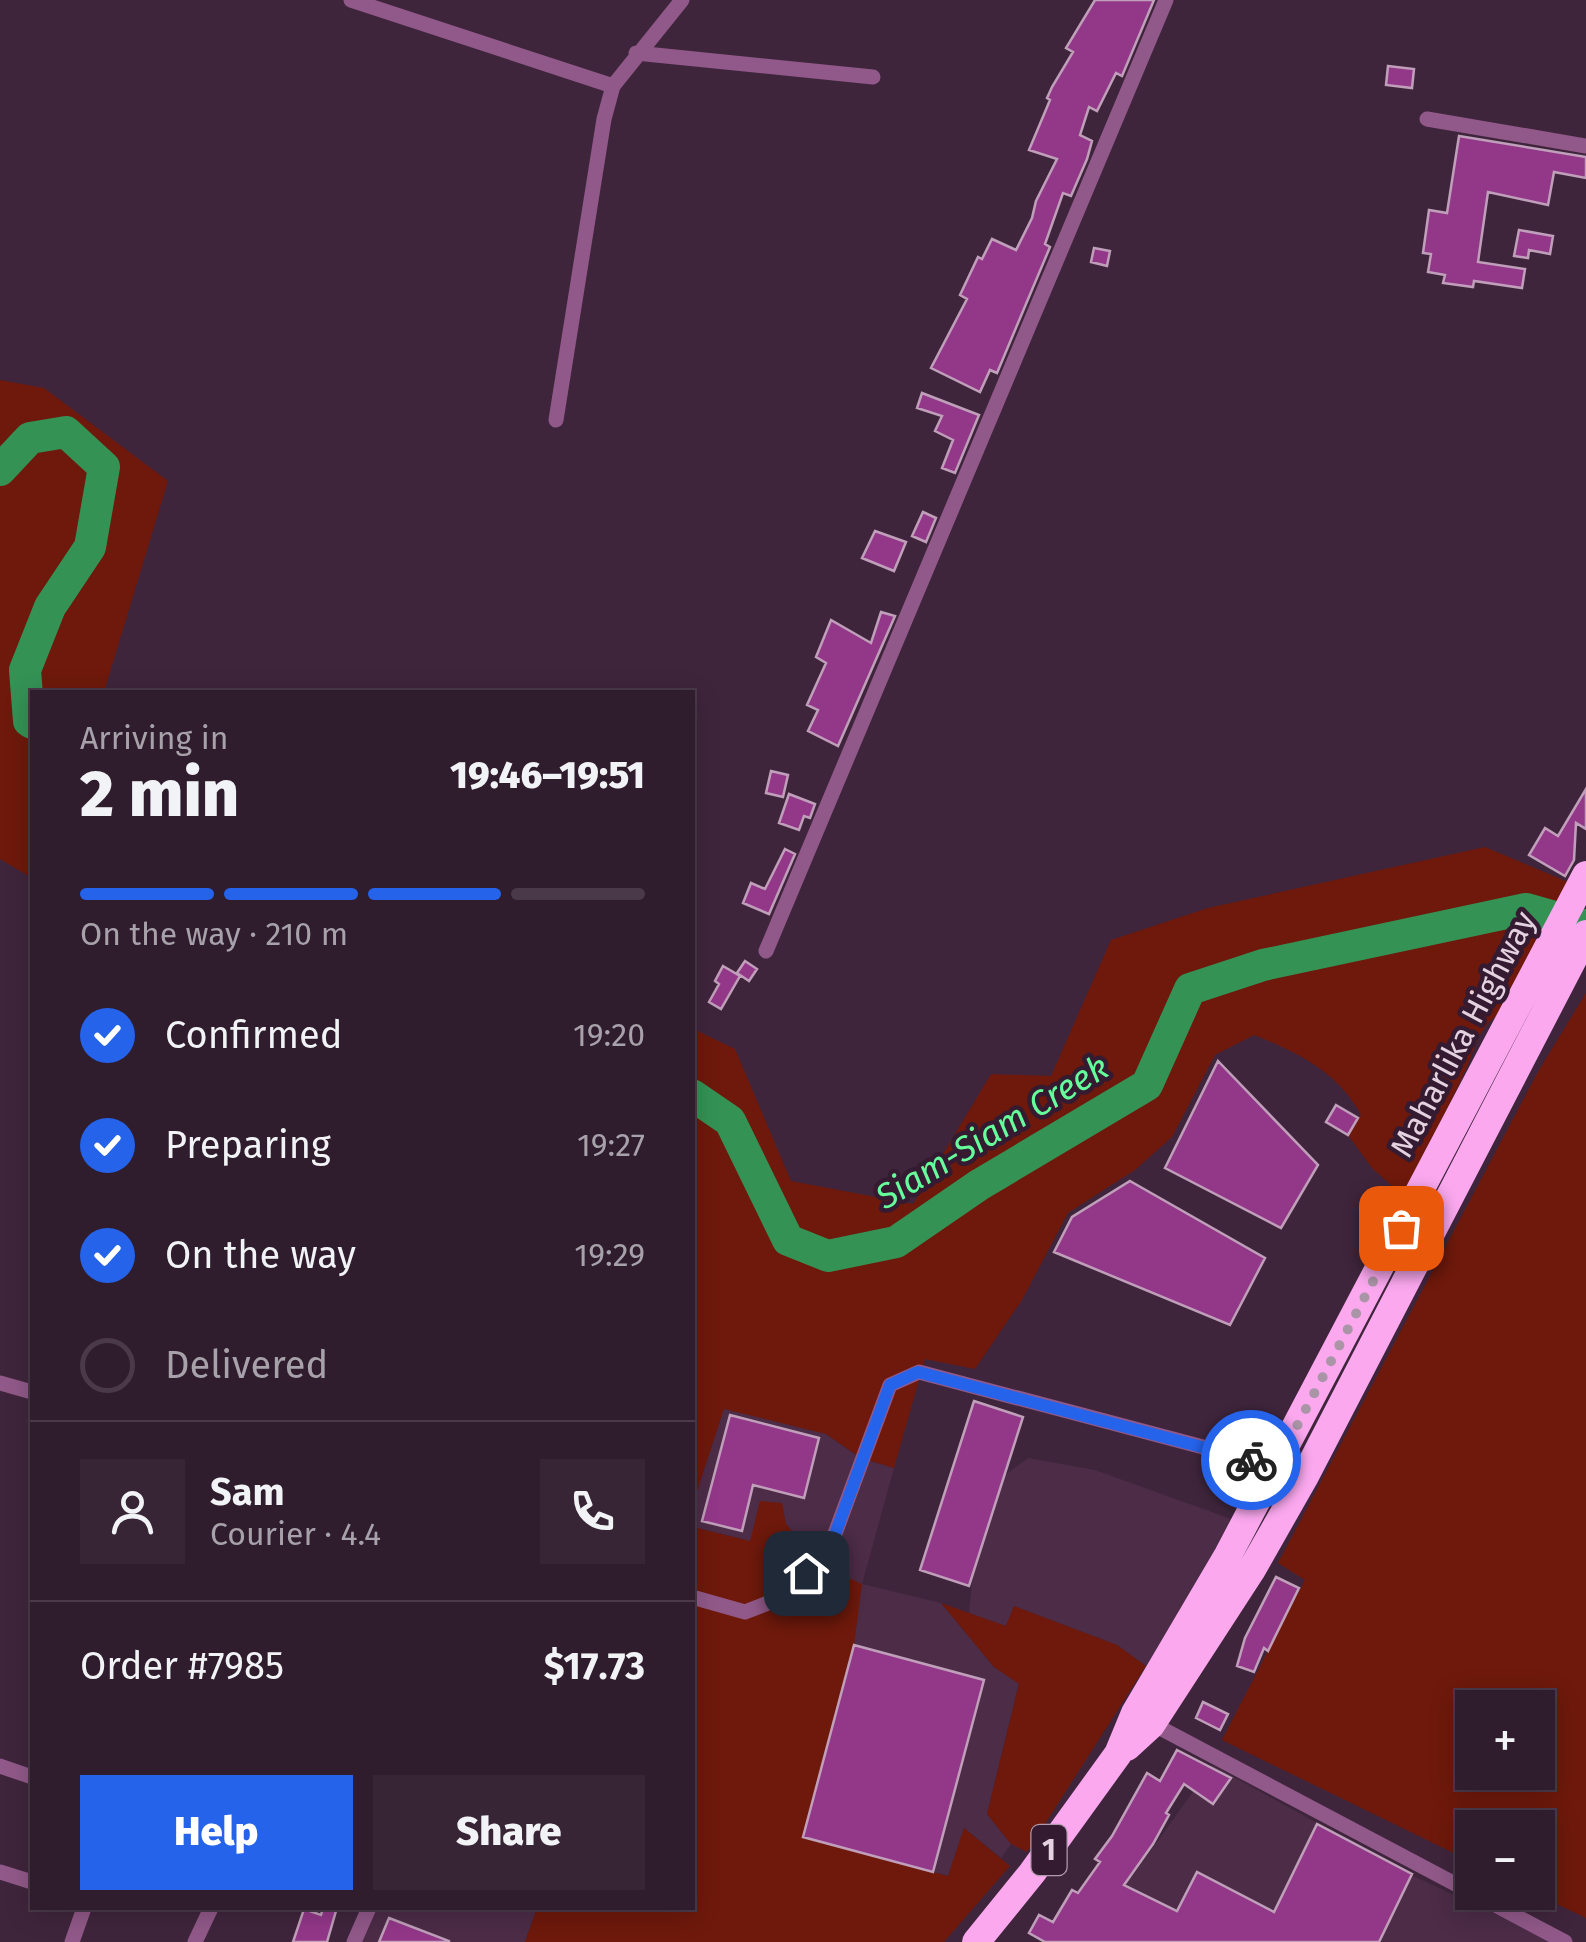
<!DOCTYPE html>
<meta charset="utf-8">
<style>
:root{--surface:#2f1c2d;--page:#372535;--text:#f1f3f6;--muted:#a7a1aa;--line:#4a3a49;--accent:#2563eb}
body{margin:0;font-family:"Fira Sans",sans-serif;background:var(--page);color:var(--text);height:100vh;display:flex;flex-direction:column;font-size:38px;white-space:nowrap}
*{box-sizing:border-box;margin:0}
p{font-size:32px;color:var(--muted)}
.icon{flex:none;width:55px;height:55px;fill:none;stroke:currentColor;stroke-width:2;stroke-linecap:round;stroke-linejoin:round}
.map{position:relative;flex:1;overflow:hidden}
.panel{position:absolute;left:30px;top:690px;width:665px;height:1220px;display:flex;flex-direction:column;background:var(--surface);border-radius:0px;box-shadow:0 5px 25px #0003,0 0 0 2px var(--line)}
.panel>*{flex:none}
.controls{position:absolute;left:1455px;top:1690px;display:grid;gap:20px}
.controls a{display:grid;place-items:center;width:100px;height:100px;border-radius:0px;background:var(--surface);box-shadow:0 5px 25px #0003,0 0 0 2px var(--line);font-size:50px}
.pin{position:absolute;display:grid;place-items:center;width:85px;height:85px;color:#fff;margin:-42px;border-radius:20px;box-shadow:0 5px 15px #0006}
.courier{position:absolute;display:grid;place-items:center;width:100px;height:100px;margin:-50px;border:8px solid #2563eb;border-radius:50%;background:#fff;color:#222;box-shadow:0 2px 12px #0007}
.head em{font-style:normal;font-weight:800}
.head div{display:flex;flex-direction:column-reverse}
.head{display:flex;align-items:center;justify-content:space-between;height:170px;padding:0 50px}
h1{font-size:65px;font-weight:800;line-height:75px}
.bar{display:grid;grid-template-columns:repeat(4,1fr);gap:15px 10px;align-content:center;height:120px;padding:0 50px}
.bar i{height:12px;border-radius:8px;background:var(--line)}
.bar .on{background:var(--accent)}
.bar p{grid-column:span 4}
.line{display:flex;align-items:center;gap:25px;padding:0 50px;border-top:2px solid var(--line)}
.line div{flex:1}
.round{display:grid;place-items:center;flex:none;width:105px;height:105px;border-radius:0px;background:var(--page)}
ol{padding:0 50px;list-style:none}
li{display:flex;align-items:center;gap:30px;height:110px}
li p{margin-inline-start:auto}
li .icon{padding:10px;border-radius:50%;background:var(--accent);color:#fff;stroke-width:4}
li:last-child{color:var(--muted)}
li i{width:55px;height:55px;border:5px solid var(--line);border-radius:50%}
.button{display:flex;gap:20px;margin-top:auto;padding:20px 50px}
.button a{flex:1;height:115px;border-radius:0px;background:var(--accent);color:#fff;font-size:40px;font-weight:800;line-height:115px;text-align:center}
.button a+a{background:var(--page);color:var(--text)}
.map>svg:first-child{display:block}
.built{fill:#4c2c47}
.green{fill:#6e190b;fill-rule:evenodd}
.lines{fill:none;stroke-linecap:round;stroke-linejoin:round}
.river{stroke:#349255;stroke-width:32}
.building{fill:#933789;stroke:#c09fba;stroke-width:2.5}
.street{stroke:#915989;stroke-width:15}
.highway{stroke:#fba8ef;stroke-width:28}
.done{stroke:#aa95a7;stroke-width:10;stroke-dasharray:0 18}
.route{stroke:#2563eb;stroke-width:12}
.labels{text-anchor:middle;dominant-baseline:central;stroke-width:9;stroke-linejoin:round;paint-order:stroke}
.shield{fill:#351b31;stroke:#b09bac;stroke-width:2.5}
.shield-label{font-size:30px;font-weight:bold;fill:#e4d2e0}
.street-label{font-size:32px;fill:#e4d2e0;stroke:#351b31}
.water-label{font-size:35px;font-style:italic;fill:#65fe9b;stroke:#351b31}
</style>
<div class="map">
<svg width="1586" height="1942" viewBox="0 0 1586 1942">
<rect width="100%" height="100%" fill="#3f253c"/>
<path class="built" d="M724 1408 826 1434 860 1458 894 1468 862 1584 941 1603 994 1667 1019 1683 987 1814 1011 1844 1001 1858 964 1828 948 1876 803 1837 854 1645 823 1567 786 1524 750 1541 693 1527V1503Z
M1028 1458 1095 1470 1231 1519 1200 1585 1146 1666 1117 1645 1015 1607 1006 1626 969 1614 975 1549 1001 1478Z
M1212 1765 1409 1874 1555 1942H1070L1117 1882 1132 1877Z
M371 1908H537L525 1942H356Z"/>
<path class="green" d="M0 380 44 388 168 481 104 692H32V878L0 859Z
M1485 847 1568 882 1496 1016C1477 1031 1475 1049 1466 1069 1447 1112 1423 1153 1402 1195L1372 1168 1348 1135 1361 1115C1338 1072 1297 1052 1254 1035L1215 1055 1172 1137 1135 1170 1068 1213 1022 1300 975 1369 925 1359 894 1468 861 1458 826 1434 724 1409 693 1503V1029L735 1049 791 1181 913 1204 991 1074 1051 1076 1111 940 1208 908Z
M1586 993V1918L1534 1893 1538 1892V1828H1472V1862L1222 1740 1305 1580 1278 1563 1539 1070ZM1472 1708H1538V1772H1472Z
M760 1501 782 1503 786 1524 823 1567 862 1584 854 1645 803 1837 948 1876 964 1828 1010 1866 944 1942H525L537 1908H692L693 1527 750 1541Z
M941 1603 1006 1626 1014 1606 1117 1645 1146 1666 1027 1852 1011 1844 987 1814 1019 1684 994 1667Z"/>
<g class="lines">
<path class="river" d="M0 470 30 438 66 432 104 467 90 547 50 607 25 670 29 721 32 723
M692 1095 730 1121 788 1240 828 1256 896 1242 979 1185 1147 1085 1190 989 1263 965 1526 909 1586 926"/>
</g>
<path class="building" d="M1095 0H1154L1122 76 1116 73 1097 111 1089 107 1080 135 1092 141 1087 159 1071 196 1063 193 1045 244 1050 247 997 373 990 370 980 392 931 368 967 299 960 295 978 257 982 259 992 239 1016 250 1032 218 1036 201 1057 159 1029 150 1050 100 1047 98 1052 87 1073 52 1066 48Z
M1388 66 1414 69 1412 88 1386 85Z
M1459 136 1586 157V178L1554 172 1548 205 1488 192 1478 262 1525 269 1522 288 1474 281 1473 287 1443 283 1445 275 1428 272 1431 254 1423 253 1429 210 1447 213Z
M1519 230 1553 236 1550 254 1529 250 1528 258 1514 256Z
M1094 248 1110 251 1107 266 1091 262Z
M922 393 979 415 955 473 942 468 953 440 935 431 942 416 917 408Z
M923 512 936 518 926 542 912 536Z
M875 531 906 542 894 571 862 558Z
M881 612 895 616 838 746 808 731 818 710 807 705 826 663 816 657 831 620 871 643Z
M771 771 788 775 783 797 766 793Z
M1586 789V829L1576 823 1574 860 1565 876 1529 855 1545 828 1558 836Z
M789 794 815 804 810 818 804 816 799 830 779 823Z
M785 849 795 854 769 914 743 903 751 883 765 889Z
M745 961 757 969 749 981 737 973Z
M723 966 740 976 721 1009 709 1002 719 984 715 981Z
M1218 1061 1318 1165 1281 1228 1165 1168Z
M1336 1105 1358 1118 1348 1135 1326 1122Z
M1130 1181 1265 1258 1230 1325 1054 1252 1072 1217Z
M974 1401 1023 1417 969 1586 920 1570Z
M730 1415 819 1438 804 1498 753 1485 742 1531 702 1521Z
M1276 1577 1299 1588 1268 1651 1264 1648 1254 1672 1237 1666 1245 1638Z
M854 1645 984 1680 933 1872 803 1837Z
M1203 1702 1228 1714 1220 1730 1196 1718Z
M1177 1750 1231 1778 1213 1804 1184 1784 1166 1813 1169 1815 1153 1844 1124 1885 1177 1911 1197 1872 1274 1912 1317 1824 1412 1874 1379 1942H1045L1029 1933 1039 1915 1053 1922 1072 1890 1078 1893 1100 1862 1095 1859 1112 1836 1147 1773 1160 1781Z
M323 1908 336 1911 327 1942H293L304 1909 321 1915Z
M389 1918 449 1941V1942H379Z"/>
<g class="lines">
<path class="street" d="M351 0 613 86
M636 53 873 77
M1427 119 1586 146
M556 420 604 119 613 86 682 0
M766 951 1166 0
M0 1383 32 1392
M692 1597 745 1612 781 1598 830 1547 890 1385 919 1372 1275 1466
M1147 1721 1565 1942
M0 1766 32 1777
M0 1872 32 1882
M72 1942 84 1908
M195 1942 211 1908
M354 1942 369 1908"/>
<path class="highway" d="M1127 1747 1151 1725 1251 1571 1305 1476 1586 934
M976 1942 1032 1873 1118 1754 1135 1713 1228 1555 1586 875"/>
</g>
<g class="lines">
<path class="done" d="M1251 1460 1276 1466 1401 1228"/>
<path class="route" d="M806 1573 830 1548 890 1385 918 1372 1251 1460"/>
</g>
<g class="labels">
<rect class="shield" x="1031.5" y="1825" width="35" height="50" rx="8"/>
<g class="shield-label">
<text x="1049" y="1850">1</text>
</g>
<g class="street-label">
<text transform="translate(1463 1034) rotate(-62)">Maharlika Highway</text>
</g>
<g class="water-label">
<text transform="translate(992 1132) rotate(-31)">Siam-Siam Creek</text>
</g>
</g>
</svg>
<div class="controls">
<a>+</a>
<a>−</a>
</div>
<div class="pin" style="left:1401px;top:1228px;background:#ea580c"><svg class="icon" aria-label="bag" viewBox="0 0 24 24"><path d="M5 8h14l-1 12H6zM9 8a3 3 0 0 1 6 0"/></svg></div>
<div class="pin" style="left:806px;top:1573px;background:#1f2937"><svg class="icon" aria-label="home" viewBox="0 0 24 24"><path d="M3 11l9-7 9 7M6 9v11h12V9"/></svg></div>
<div class="courier" style="left:1251px;top:1460px"><svg class="icon" aria-label="bike" viewBox="0 0 24 24"><circle cx="6" cy="16" r="4"/><circle cx="18" cy="16" r="4"/><path d="M6 16l4-8h5l3 8M10 8l3 8H6M13 5h3"/></svg></div>
<section class="panel">
<div class="head"><div><h1>2 min</h1><p>Arriving in</p></div><em>19:46–19:51</em></div>
<div class="bar"><i class="on"></i><i class="on"></i><i class="on"></i><i></i><p>On the way · 210 m</p></div>
<ol>
<li><svg class="icon" aria-label="check" viewBox="0 0 24 24"><path d="M5 12l5 5 9-10"/></svg>Confirmed<p>19:20</p></li>
<li><svg class="icon" aria-label="check" viewBox="0 0 24 24"><path d="M5 12l5 5 9-10"/></svg>Preparing<p>19:27</p></li>
<li><svg class="icon" aria-label="check" viewBox="0 0 24 24"><path d="M5 12l5 5 9-10"/></svg>On the way<p>19:29</p></li>
<li><i></i>Delivered</li>
</ol>
<div class="line" style="height:180px"><a class="round"><svg class="icon" aria-label="person" viewBox="0 0 24 24"><circle cx="12" cy="8" r="4"/><path d="M4 21q1-7 8-7t8 7"/></svg></a><div><b>Sam</b><p>Courier · 4.4</p></div><a class="round"><svg class="icon" aria-label="phone" viewBox="0 0 24 24"><path d="M5 4h4l2 5-3 2q2 4 5 5l2-3 5 2v4C11 20 4 13 5 4z"/></svg></a></div>
<div class="line" style="height:130px"><div>Order #7985</div><b>$17.73</b></div>
<div class="button"><a>Help</a><a>Share</a></div>
</section>
</div>
